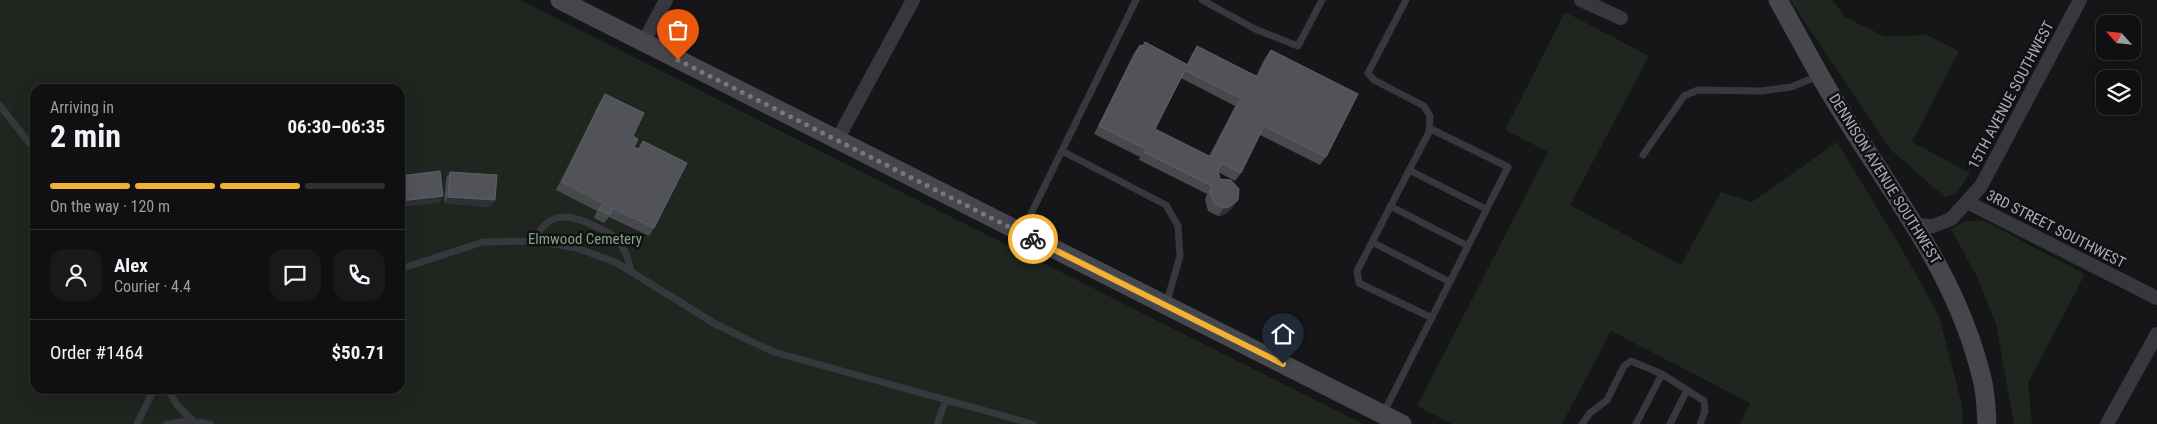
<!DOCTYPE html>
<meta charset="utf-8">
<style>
:root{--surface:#101012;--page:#19191b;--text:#f1f3f6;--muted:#9c9d9f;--line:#303032;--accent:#f2b134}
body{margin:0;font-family:"Roboto Condensed",sans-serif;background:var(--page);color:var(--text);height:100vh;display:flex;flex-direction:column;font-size:19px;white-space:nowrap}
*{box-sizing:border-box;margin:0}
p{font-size:16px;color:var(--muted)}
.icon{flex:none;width:28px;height:28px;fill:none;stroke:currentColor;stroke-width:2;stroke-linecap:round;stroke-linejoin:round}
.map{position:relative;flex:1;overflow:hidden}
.drawer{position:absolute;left:30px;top:84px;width:375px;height:310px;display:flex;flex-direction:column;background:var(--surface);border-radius:15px;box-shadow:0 5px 20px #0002,0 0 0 1px var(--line)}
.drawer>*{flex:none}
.needle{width:32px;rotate:297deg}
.fabs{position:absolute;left:2096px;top:15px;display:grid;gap:10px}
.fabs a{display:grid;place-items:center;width:45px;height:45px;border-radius:10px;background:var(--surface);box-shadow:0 5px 20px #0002,0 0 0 1px var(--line);font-size:25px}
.pin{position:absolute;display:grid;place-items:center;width:42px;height:42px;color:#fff;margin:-51px -21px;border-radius:50% 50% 50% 0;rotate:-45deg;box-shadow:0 0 5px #0007}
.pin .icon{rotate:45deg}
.courier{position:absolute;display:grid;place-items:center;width:50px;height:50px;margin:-25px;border:4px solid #f2b134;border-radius:50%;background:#fff;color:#222;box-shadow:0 1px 6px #0007}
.overview em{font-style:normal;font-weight:700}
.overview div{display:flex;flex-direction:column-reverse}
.overview{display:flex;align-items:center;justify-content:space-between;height:85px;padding:0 20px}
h1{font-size:32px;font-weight:700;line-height:38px}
.bar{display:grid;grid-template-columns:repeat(4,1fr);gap:8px 5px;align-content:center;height:60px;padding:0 20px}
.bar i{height:6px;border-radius:4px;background:var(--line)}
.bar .active{background:var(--accent)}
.bar p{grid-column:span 4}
.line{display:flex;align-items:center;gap:12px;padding:0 20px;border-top:1px solid var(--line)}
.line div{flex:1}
.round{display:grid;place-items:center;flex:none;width:52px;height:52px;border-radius:15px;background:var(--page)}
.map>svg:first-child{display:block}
.green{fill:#1e261f;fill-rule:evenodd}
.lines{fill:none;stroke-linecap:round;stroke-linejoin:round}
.service{stroke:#37383d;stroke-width:7}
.minor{stroke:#37383d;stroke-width:14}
.secondary{stroke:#45474d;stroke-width:19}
.wall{fill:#47494d;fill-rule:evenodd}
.shaded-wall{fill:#2f3033}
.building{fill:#525359;stroke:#5f6168;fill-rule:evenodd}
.done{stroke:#757880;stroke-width:5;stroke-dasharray:0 9}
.route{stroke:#f2b134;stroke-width:6}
.labels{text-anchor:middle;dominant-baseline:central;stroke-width:5;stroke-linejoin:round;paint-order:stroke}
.street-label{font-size:15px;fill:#a8adb8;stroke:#111113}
.park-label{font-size:15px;fill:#7fa381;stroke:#111113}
</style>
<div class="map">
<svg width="2157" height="424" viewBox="0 0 2157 424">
<rect width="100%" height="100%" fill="#161618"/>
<path class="green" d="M0 0H520L1363 424H0ZM35 89H400V389H35Z
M1790 0H1832L1845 17 1884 36 1927 35 1959 51 1912 142 1970 173 1957 193 1945 197 1890 149Z
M1565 12 1649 56 1570 205 1681 265 1721 192 1752 202 1837 142 1903 251 1939 316 1962 405 1963 424H1740L1750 403 1611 331 1562 424H1452L1417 406 1548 152 1505 130Z
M1966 221H1984L2085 274 2028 383 2032 424H2014L1996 324 1978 279 1951 229Z"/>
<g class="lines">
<path class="service" d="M1202 0 1255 29 1298 46 1322 0
M1406 0 1368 73 1374 80 1424 106 1430 116 1429 132 1357 271 1359 283 1432 318
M0 106 35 150
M1062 151 1166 205 1178 226 1180 256 1166 305
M1643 155 1684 96 1698 90 1761 91 1791 87 1818 76
M1409 170 1486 209
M1390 206 1468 246
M1022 232 1136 0
M534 241C547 213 566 212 592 225 599 228 607 231 613 236 624 245 628 258 631 270
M1372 242 1450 282
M400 269 483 242 534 241 577 248 617 263 717 325 774 352 1033 424
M1662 374 1687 390 1670 424
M167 389 178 406 194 422
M1687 390 1704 401 1705 411 1700 424
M1383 414 1508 167 1429 128
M137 424 154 389
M167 424 188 421 210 424
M937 424 946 400
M1582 424 1590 413 1607 400 1624 366 1631 361 1662 374 1636 424"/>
<path class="minor" d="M1581 0 1621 18
M643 43 666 0
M837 140 913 0
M1967 202 2157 298
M1916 225 1933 226 1951 219 1981 186 2080 0
M2107 424 2157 334"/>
<path class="secondary" d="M560 0 1402 424
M1778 0C1798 35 1816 71 1838 106 1893 196 1957 273 1982 379 1986 393 1986 409 1987 424"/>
</g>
<path class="wall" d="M1145 42 1187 64 1192 54 1197 46 1256 76 1265 58 1271 50 1326 157 1320 165 1260 135 1241 173 1235 181 1218 172 1220 179 1238 200 1232 208 1224 215 1218 216 1208 211 1205 200 1207 194 1139 160 1140 157 1094 134 1134 53 1140 45 1142 46ZM1181 78 1235 106 1209 156 1155 129Z
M605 94 633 136 634 147 638 149 643 141 654 228 649 236 609 217 604 223 594 218 597 211 556 190 600 102Z
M450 172 495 200 490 207 444 203 446 178Z"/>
<path class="shaded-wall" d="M443 196 439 203 400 207V201Z
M448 197 495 200 490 207 444 203Z
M1238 200 1232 208 1224 215 1218 216 1224 208Z"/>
<path class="building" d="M1145 42 1188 65 1197 46 1258 77 1271 50 1358 94 1326 157 1264 126 1241 173 1222 163 1218 170 1220 179 1231 180 1239 189 1238 200 1229 207 1224 208 1214 203 1210 192 1212 186 1144 152 1146 149 1099 126 1140 45 1143 46ZM1185 70 1241 98 1211 157 1155 129Z
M605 94 644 113 633 136 638 139 634 147 639 149 643 141 687 163 654 228 613 208 610 215 599 210 603 203 562 182Z
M440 171 443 196 400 201V176Z
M450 172 497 175 495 200 448 197Z"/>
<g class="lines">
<path class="done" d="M678 60 1033 239"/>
<path class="route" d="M1033 239 1283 364"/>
</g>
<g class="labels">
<g class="street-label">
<text transform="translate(2011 95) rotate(-62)">15TH AVENUE SOUTHWEST</text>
<text transform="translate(1885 179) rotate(58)">DENNISON AVENUE SOUTHWEST</text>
<text transform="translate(2056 229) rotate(27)">3RD STREET SOUTHWEST</text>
</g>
<g class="park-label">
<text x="585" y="239">Elmwood Cemetery</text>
</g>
</g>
</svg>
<div class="fabs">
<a><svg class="needle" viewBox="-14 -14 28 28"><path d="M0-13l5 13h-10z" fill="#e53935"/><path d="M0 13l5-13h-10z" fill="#9c9d9f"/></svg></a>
<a><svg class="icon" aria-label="layers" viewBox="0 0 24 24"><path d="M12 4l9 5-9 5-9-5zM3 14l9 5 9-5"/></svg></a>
</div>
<div class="pin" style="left:678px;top:60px;background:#ea580c"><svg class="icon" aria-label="bag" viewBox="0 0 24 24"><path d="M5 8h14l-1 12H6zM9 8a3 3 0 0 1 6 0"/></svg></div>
<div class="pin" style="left:1283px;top:364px;background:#1f2937"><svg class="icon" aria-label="home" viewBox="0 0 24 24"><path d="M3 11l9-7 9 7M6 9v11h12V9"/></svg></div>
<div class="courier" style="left:1033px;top:239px"><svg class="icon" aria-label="bike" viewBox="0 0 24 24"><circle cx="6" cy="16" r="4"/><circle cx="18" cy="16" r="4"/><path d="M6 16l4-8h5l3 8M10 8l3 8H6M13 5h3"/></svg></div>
<section class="drawer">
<div class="overview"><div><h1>2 min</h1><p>Arriving in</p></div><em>06:30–06:35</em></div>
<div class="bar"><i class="active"></i><i class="active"></i><i class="active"></i><i></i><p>On the way · 120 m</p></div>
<div class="line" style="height:90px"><a class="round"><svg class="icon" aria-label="person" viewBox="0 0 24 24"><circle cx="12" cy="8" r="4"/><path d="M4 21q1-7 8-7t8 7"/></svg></a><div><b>Alex</b><p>Courier · 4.4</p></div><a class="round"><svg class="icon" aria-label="chat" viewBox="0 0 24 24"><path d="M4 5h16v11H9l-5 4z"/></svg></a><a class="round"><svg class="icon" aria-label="phone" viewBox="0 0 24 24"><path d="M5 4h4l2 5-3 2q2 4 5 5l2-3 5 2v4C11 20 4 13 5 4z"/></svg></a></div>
<div class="line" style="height:65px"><div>Order #1464</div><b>$50.71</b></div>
</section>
</div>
